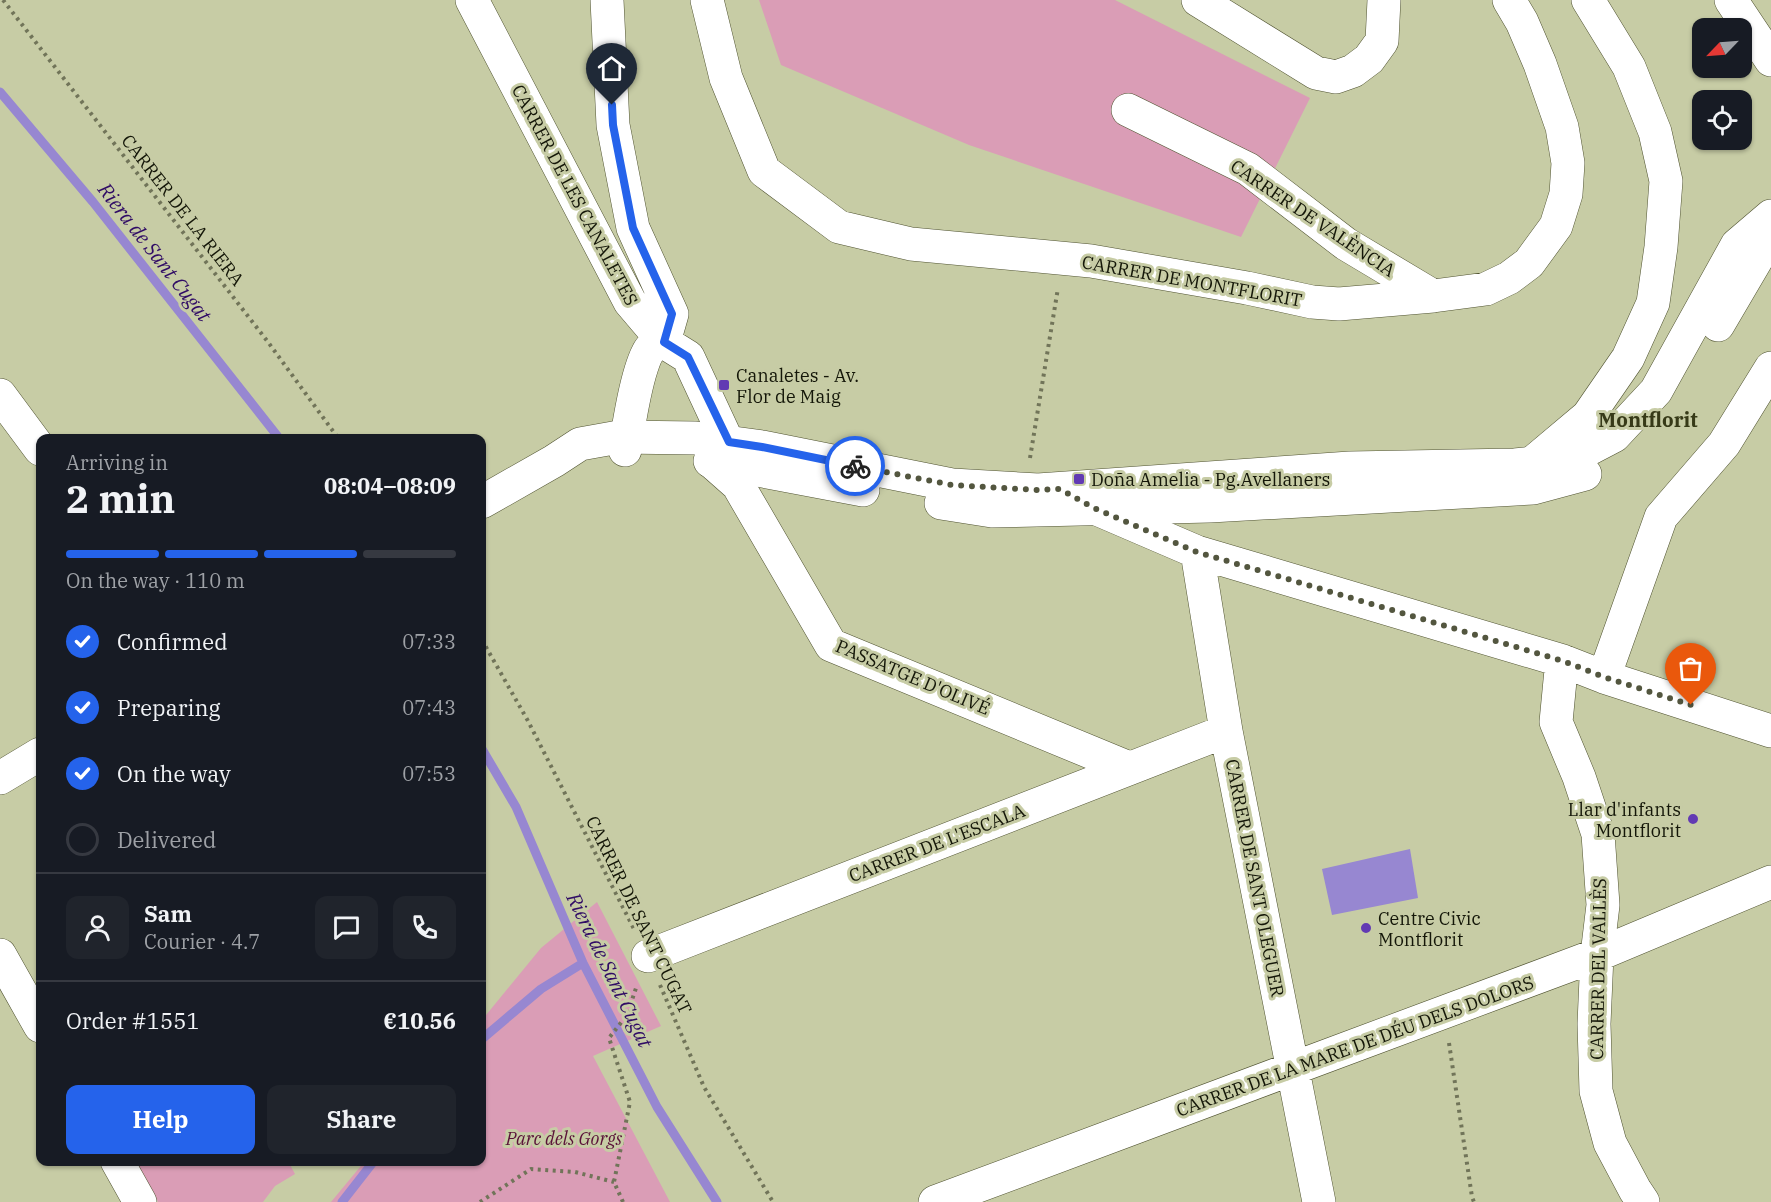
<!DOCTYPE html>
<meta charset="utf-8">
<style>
:root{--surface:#171b24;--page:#20242c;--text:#f1f3f6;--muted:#9ea1a6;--line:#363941;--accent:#2563eb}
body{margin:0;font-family:"IBM Plex Serif",serif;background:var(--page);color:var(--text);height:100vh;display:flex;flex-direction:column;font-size:22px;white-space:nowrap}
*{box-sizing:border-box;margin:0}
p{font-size:20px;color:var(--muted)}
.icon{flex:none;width:33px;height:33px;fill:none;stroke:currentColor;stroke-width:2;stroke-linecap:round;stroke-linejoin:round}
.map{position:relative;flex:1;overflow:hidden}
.sheet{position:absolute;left:36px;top:434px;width:450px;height:732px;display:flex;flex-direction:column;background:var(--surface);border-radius:12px;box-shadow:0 2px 4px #0004}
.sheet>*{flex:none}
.needle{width:39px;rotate:245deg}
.buttons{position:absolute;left:1692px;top:18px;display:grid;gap:12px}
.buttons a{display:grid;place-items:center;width:60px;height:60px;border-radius:12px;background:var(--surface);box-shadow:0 2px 4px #0004;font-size:30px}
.pin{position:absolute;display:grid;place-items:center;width:51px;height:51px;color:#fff;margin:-62px -26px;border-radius:50% 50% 50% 0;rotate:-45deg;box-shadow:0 0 6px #0007}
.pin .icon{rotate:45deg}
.courier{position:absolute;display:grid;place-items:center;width:60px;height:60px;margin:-30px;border:4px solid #2563eb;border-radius:50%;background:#fff;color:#222;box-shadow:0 2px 8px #0007}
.overview em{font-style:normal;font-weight:700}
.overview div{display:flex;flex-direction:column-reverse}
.overview{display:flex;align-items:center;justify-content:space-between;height:102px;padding:0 30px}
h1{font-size:39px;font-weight:700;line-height:45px}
.bar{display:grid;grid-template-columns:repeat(4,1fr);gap:9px 6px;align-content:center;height:72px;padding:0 30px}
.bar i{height:8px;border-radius:4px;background:var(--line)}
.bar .selected{background:var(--accent)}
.bar p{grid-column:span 4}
.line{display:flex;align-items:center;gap:15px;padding:0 30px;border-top:2px solid var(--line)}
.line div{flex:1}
.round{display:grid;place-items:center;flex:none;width:63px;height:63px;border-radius:12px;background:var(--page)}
ol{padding:0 30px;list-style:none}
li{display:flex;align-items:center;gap:18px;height:66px}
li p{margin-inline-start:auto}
li .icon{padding:6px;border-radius:50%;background:var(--accent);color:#fff;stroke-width:4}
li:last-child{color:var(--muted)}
li i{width:33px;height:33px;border:3px solid var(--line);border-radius:50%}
.action{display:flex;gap:12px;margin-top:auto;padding:12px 30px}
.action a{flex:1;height:69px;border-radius:12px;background:var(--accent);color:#fff;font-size:24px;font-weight:700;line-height:69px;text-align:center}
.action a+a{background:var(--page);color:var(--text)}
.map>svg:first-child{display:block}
.green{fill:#da9db6}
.water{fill:#9787d1}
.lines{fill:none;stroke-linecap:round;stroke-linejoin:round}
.stream{stroke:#9787d1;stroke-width:9}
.minor-casing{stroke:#505331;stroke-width:34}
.tertiary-casing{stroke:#505331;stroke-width:34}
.path{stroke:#717459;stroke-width:4;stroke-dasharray:3 4.5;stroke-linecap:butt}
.minor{stroke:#fff;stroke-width:33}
.tertiary{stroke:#fff;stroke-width:33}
.done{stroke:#53563f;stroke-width:6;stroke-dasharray:0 10.8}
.route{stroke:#2563eb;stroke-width:8}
.poi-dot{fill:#623ab3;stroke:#c7cca5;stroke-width:2}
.labels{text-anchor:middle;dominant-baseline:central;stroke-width:6;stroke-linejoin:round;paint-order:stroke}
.street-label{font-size:18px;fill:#141608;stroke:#c7cca5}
.poi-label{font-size:18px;fill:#141608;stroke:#c7cca5;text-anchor:start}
.park-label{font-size:18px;font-style:italic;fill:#5a1138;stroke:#c7cca5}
.water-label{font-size:20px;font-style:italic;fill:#300c65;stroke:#c7cca5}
.neighbourhood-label{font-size:20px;font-weight:bold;fill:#373a18;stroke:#c7cca5}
</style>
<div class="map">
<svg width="1771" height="1202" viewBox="0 0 1771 1202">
<rect width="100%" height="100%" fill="#c7cca5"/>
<path class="green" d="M759 0H1115L1310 98 1241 237 969 145 781 65Z
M597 902 661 1026 593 1056 670 1202H331L365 1161H482V1020L541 948Z
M135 1161H288L295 1174 275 1186 263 1202H158Z"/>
<path class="water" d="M1410 849 1418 898 1332 915 1322 869Z"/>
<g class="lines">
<path class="stream" d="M0 92 93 202 279 438
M482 749 516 807 583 963 657 1107 717 1202
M482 1039 541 989 583 963
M342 1202 374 1161"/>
<g class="minor-casing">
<path id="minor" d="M472 0 630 302 664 342 688 357 728 443 725 463
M607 0 613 125 633 228 672 314 664 342
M707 0 726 78 764 171 839 227 911 244 1091 261 1247 288 1312 302 1339 304 1433 296 1486 289 1509 278 1529 263 1556 226 1566 194 1568 163 1562 127 1540 64 1522 22 1509 0
M1198 0 1316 73 1336 77 1353 71 1369 59 1382 41 1384 0
M1731 0 1771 60
M1128 110 1248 169 1346 244 1433 296
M0 395 40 449
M625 450C628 429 638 361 651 348 654 345 660 343 664 342
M712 462 738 485 831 645 1129 768
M1531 464 1588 416 1628 358 1653 303 1661 247 1666 181 1655 132 1629 67 1588 0
M1090 506 1197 552 1563 661 1604 677 1771 731
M1197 552 1226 731 1319 1202
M1563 661 1561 670 1556 722 1579 777 1598 834 1603 905 1597 955 1594 1024 1596 1091 1610 1143 1635 1190 1643 1202
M1604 677 1661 517 1724 444 1771 368
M0 955 40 1026
M648 956 1226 731
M117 1161 140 1202
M935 1202 1597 955 1771 882"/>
</g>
<g class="tertiary-casing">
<path id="tertiary" d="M1718 325 1765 245 1771 242
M710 461 863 490
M482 502 554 461 580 444 619 437 696 438 762 447 952 485 1038 490 1350 468 1515 465 1570 459 1614 436 1656 391 1737 245 1771 216
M941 503 992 511 1210 506 1533 488 1585 474
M0 778 40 754"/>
</g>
<path class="path" d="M3 0 268 342 338 438
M1030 458 1058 288
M482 640 528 721 634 929
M660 985 704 1087 773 1202
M1449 1043 1472 1197 1474 1202
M480 1202 531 1169 575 1172 614 1182
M623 1202 614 1182 630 1102 609 1038 627 1015 637 985"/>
<use href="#minor" class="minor"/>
<use href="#tertiary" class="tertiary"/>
</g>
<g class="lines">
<path class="done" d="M855 466 952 485 1038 490 1060 489 1094 508 1197 552 1563 661 1604 677 1691 705"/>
<path class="route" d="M612 105 613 125 633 228 672 314 664 342 688 357 729 442 762 447 855 466"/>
</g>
<g class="poi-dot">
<rect x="718" y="379" width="12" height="12" rx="3"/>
<rect x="1073" y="473" width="12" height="12" rx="3"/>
<circle cx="1693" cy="819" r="6"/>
<circle cx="1366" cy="928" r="6"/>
</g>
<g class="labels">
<g class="street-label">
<text transform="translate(575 195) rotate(62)">CARRER DE LES CANALETES</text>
<text transform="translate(183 210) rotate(52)">CARRER DE LA RIERA</text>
<text transform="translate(1313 218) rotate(34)">CARRER DE VALÈNCIA</text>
<text transform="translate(1192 281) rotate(10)">CARRER DE MONTFLORIT</text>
<text transform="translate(913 677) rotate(23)">PASSATGE D'OLIVÉ</text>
<text transform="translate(937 843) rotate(-21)">CARRER DE L'ESCALA</text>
<text transform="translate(1255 878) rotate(79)">CARRER DE SANT OLEGUER</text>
<text transform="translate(639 915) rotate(64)">CARRER DE SANT CUGAT</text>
<text transform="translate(1598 969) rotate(-89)">CARRER DEL VALLÈS</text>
<text transform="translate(1355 1046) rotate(-20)">CARRER DE LA MARE DE DÉU DELS DOLORS</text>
</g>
<g class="poi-label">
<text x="736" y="375">Canaletes - Av.<tspan x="736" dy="21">Flor de Maig</tspan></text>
<text x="1091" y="479">Doña Amelia - Pg.Avellaners</text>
<text x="1681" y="809" text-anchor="end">Llar d'infants<tspan x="1681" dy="21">Montflorit</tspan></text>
<text x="1378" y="918">Centre Civic<tspan x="1378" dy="21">Montflorit</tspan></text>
</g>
<g class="park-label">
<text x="564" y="1138">Parc dels Gorgs</text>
</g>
<g class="water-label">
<text transform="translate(155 252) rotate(52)">Riera de Sant Cugat</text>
<text transform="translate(610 970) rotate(64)">Riera de Sant Cugat</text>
</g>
<g class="neighbourhood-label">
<text x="1648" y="419">Montflorit</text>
</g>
</g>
</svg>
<div class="buttons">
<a><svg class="needle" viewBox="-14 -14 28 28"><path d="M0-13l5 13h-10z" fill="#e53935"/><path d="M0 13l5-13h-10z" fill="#9ea1a6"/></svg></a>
<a><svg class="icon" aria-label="locate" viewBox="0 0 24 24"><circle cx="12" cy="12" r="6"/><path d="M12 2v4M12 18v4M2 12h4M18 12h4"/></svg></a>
</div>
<div class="pin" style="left:1691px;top:705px;background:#ea580c"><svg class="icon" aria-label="bag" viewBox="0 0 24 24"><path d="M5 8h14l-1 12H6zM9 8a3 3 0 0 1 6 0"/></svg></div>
<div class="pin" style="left:612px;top:105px;background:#1f2937"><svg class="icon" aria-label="home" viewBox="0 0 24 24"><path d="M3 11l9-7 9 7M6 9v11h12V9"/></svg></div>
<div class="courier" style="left:855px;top:466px"><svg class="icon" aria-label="bike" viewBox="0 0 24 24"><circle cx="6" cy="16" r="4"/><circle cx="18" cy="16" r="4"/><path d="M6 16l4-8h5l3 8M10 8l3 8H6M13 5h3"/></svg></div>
<section class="sheet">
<div class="overview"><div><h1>2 min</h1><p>Arriving in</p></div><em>08:04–08:09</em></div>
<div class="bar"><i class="selected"></i><i class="selected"></i><i class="selected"></i><i></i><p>On the way · 110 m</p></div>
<ol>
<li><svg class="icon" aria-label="check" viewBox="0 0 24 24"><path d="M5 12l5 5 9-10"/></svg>Confirmed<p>07:33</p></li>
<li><svg class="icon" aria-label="check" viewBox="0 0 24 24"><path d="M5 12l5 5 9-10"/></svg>Preparing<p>07:43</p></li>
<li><svg class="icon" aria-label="check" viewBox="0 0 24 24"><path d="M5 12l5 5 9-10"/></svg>On the way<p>07:53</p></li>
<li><i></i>Delivered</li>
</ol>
<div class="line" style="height:108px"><a class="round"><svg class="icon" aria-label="person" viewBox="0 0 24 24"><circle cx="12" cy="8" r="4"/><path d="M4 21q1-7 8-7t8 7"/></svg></a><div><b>Sam</b><p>Courier · 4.7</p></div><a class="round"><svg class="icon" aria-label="chat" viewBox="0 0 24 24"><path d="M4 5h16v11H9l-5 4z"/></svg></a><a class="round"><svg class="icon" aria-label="phone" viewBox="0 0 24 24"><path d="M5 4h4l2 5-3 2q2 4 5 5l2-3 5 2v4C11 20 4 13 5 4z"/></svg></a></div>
<div class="line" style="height:78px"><div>Order #1551</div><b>€10.56</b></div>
<div class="action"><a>Help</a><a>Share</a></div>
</section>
</div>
